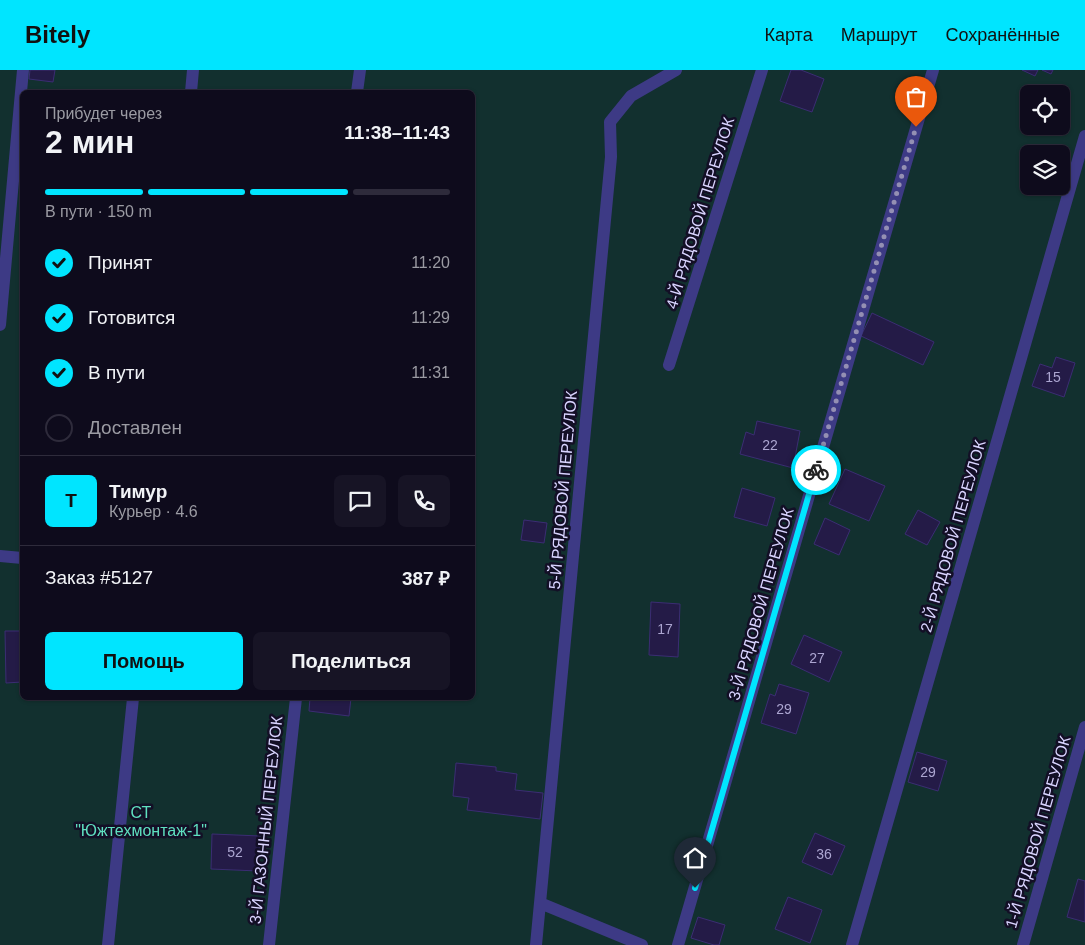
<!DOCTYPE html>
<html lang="ru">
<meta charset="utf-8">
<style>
:root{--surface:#0e0b1c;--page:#171425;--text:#f1f3f6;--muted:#9b9ba3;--line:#2e2b3b;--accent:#00e5ff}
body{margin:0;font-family:Arial,sans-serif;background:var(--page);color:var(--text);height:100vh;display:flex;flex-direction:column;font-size:19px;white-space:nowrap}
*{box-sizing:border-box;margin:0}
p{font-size:16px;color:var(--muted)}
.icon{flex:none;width:28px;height:28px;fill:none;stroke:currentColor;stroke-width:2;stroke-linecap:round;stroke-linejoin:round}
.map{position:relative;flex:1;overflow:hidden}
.sheet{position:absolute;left:20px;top:20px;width:455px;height:610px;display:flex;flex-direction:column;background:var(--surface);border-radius:8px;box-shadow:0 1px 4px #0004,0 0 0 1px var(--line)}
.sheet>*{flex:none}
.fabs{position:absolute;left:1020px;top:15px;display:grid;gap:10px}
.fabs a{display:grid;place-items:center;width:50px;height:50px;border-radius:8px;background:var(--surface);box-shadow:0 1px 4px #0004,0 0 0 1px var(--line);font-size:25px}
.pin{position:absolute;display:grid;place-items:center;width:42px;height:42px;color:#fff;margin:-51px -21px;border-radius:50% 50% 50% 0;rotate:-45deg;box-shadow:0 0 5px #0007}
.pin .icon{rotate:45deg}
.courier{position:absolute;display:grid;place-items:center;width:50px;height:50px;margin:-25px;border:4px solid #00e5ff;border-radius:50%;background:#fff;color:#222;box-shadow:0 1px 6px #0007}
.overview em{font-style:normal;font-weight:700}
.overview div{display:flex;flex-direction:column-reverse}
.overview{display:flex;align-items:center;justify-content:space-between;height:85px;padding:0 25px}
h1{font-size:32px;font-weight:700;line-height:38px}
.bar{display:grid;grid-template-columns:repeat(4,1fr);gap:8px 5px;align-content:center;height:60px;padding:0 25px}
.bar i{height:6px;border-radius:4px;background:var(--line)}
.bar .on{background:var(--accent)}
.bar p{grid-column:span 4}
.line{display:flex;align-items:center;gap:12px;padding:0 25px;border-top:1px solid var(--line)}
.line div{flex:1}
.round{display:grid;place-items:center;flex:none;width:52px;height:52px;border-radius:8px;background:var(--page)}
ol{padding:0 25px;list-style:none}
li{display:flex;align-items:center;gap:15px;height:55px}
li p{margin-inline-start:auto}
li .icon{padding:5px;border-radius:50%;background:var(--accent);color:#111;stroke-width:4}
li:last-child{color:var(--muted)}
li i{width:28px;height:28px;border:2px solid var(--line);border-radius:50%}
.cta{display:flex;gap:10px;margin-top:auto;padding:10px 25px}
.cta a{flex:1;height:58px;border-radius:8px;background:var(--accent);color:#111;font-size:20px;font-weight:700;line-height:58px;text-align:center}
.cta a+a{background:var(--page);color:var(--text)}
header{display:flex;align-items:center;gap:30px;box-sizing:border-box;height:70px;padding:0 25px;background:var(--accent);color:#111}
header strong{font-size:24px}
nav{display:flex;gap:28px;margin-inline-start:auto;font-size:18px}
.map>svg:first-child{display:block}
.green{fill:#12302f;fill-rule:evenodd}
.building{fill:#241b47;stroke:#3b2d73}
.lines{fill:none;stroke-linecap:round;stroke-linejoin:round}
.minor{stroke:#3d3a85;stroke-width:12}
.done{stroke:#948fb3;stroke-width:5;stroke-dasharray:0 9}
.route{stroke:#00e5ff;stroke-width:6}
.labels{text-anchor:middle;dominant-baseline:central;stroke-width:5;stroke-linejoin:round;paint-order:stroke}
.number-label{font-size:14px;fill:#aca6d1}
.street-label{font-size:16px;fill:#d9d4ff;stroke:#130f26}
.park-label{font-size:16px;fill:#5fe0c0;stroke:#130f26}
</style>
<header>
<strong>Bitely</strong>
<nav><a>Карта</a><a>Маршрут</a><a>Сохранённые</a></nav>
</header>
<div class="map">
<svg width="1085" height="875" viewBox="0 0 1085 875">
<rect width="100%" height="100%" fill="#130f26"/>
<path class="green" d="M0 0H1085V875H0ZM22 22H472V628H22ZM1029 24H1061V56H1029ZM1029 84H1061V116H1029Z"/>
<path class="building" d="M30 0H55L53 12 29 9Z
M791 0H801L824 9 812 42 780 31Z
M1022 0H1038L1035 6Z
M1042 0H1053L1051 4Z
M872 243 934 272 923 295 861 266Z
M1056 287 1075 293 1064 327 1032 316 1040 294 1052 298Z
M757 351 800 361 793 398 740 384 746 362 754 365Z
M845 399 885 416 869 451 829 434Z
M742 418 775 428 767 456 734 447Z
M918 440 940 452 927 475 905 464Z
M825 448 850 460 839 485 814 474Z
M524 450 547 453 544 473 521 470Z
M651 532 680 534 678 587 649 585Z
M5 561H22V612L6 613Z
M804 565 842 582 829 612 791 594Z
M779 614 809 623 796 664 761 653 770 624 775 626Z
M310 628H351L349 646 309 641Z
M917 682 947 691 938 721 908 712Z
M456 693 496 697V701L517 704 515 720 543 723 540 749 467 740 469 728 453 726Z
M815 763 845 776 832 805 802 792Z
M212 764 260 766 258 801 211 799Z
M1078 809 1085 811V852L1067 847Z
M788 827 822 840 810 873 775 859Z
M698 847 725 855 719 875H714L691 868Z"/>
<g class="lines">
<path class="minor" d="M191 22 193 0
M357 22 360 0
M0 255 23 0
M669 295 762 0
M0 486 22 488
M540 833 642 875
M108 875 133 628
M269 875 296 628
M536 875 611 87 610 52 631 26 676 0
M678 875 933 0
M852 875 1085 66
M1023 875 1085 657"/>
</g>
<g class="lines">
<path class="done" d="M816 400 916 57"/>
<path class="route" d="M695 818 816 400"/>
</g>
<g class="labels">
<g class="number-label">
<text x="1053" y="307">15</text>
<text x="770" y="375">22</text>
<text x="665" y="559">17</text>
<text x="817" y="588">27</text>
<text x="784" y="639">29</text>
<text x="928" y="702">29</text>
<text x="235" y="782">52</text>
<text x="824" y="784">36</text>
</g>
<g class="street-label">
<text transform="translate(700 143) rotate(-73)">4-Й РЯДОВОЙ ПЕРЕУЛОК</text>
<text transform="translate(563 420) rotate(-85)">5-Й РЯДОВОЙ ПЕРЕУЛОК</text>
<text transform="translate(953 466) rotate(-74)">2-Й РЯДОВОЙ ПЕРЕУЛОК</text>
<text transform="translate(761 534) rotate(-74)">3-Й РЯДОВОЙ ПЕРЕУЛОК</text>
<text transform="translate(266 750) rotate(-84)">3-Й ГАЗОННЫЙ ПЕРЕУЛОК</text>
<text transform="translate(1038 762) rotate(-74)">1-Й РЯДОВОЙ ПЕРЕУЛОК</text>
</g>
<g class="park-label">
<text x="141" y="742">СТ<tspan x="141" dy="18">"Южтехмонтаж-1"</tspan></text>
</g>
</g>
</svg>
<div class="fabs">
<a><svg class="icon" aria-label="locate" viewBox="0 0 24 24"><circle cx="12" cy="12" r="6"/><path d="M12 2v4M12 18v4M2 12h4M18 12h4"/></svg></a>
<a><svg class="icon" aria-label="layers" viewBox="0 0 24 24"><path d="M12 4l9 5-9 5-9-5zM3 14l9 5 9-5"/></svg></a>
</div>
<div class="pin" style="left:916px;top:57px;background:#ea580c"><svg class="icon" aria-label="bag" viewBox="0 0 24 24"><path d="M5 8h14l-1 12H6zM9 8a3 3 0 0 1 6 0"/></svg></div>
<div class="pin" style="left:695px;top:818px;background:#1f2937"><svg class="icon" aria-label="home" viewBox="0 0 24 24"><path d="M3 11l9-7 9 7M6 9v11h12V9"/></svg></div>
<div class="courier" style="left:816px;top:400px"><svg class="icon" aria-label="bike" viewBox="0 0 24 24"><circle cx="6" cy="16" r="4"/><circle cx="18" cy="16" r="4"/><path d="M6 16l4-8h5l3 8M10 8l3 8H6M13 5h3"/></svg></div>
<section class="sheet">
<div class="overview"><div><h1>2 мин</h1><p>Прибудет через</p></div><em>11:38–11:43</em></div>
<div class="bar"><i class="on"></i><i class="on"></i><i class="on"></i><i></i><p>В пути · 150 m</p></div>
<ol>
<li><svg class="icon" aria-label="check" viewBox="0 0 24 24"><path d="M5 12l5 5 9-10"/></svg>Принят<p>11:20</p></li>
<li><svg class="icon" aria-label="check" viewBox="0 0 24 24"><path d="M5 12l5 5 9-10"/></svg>Готовится<p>11:29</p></li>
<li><svg class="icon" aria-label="check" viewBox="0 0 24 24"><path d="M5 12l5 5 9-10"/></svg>В пути<p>11:31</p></li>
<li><i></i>Доставлен</li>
</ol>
<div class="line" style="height:90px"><b class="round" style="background:var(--accent);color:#111">Т</b><div><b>Тимур</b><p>Курьер · 4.6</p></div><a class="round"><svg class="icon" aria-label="chat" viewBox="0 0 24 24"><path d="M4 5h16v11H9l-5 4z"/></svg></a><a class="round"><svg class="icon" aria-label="phone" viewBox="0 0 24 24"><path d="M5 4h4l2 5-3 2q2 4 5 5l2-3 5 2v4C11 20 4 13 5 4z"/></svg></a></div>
<div class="line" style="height:65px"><div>Заказ #5127</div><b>387 ₽</b></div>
<div class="cta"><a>Помощь</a><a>Поделиться</a></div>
</section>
</div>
